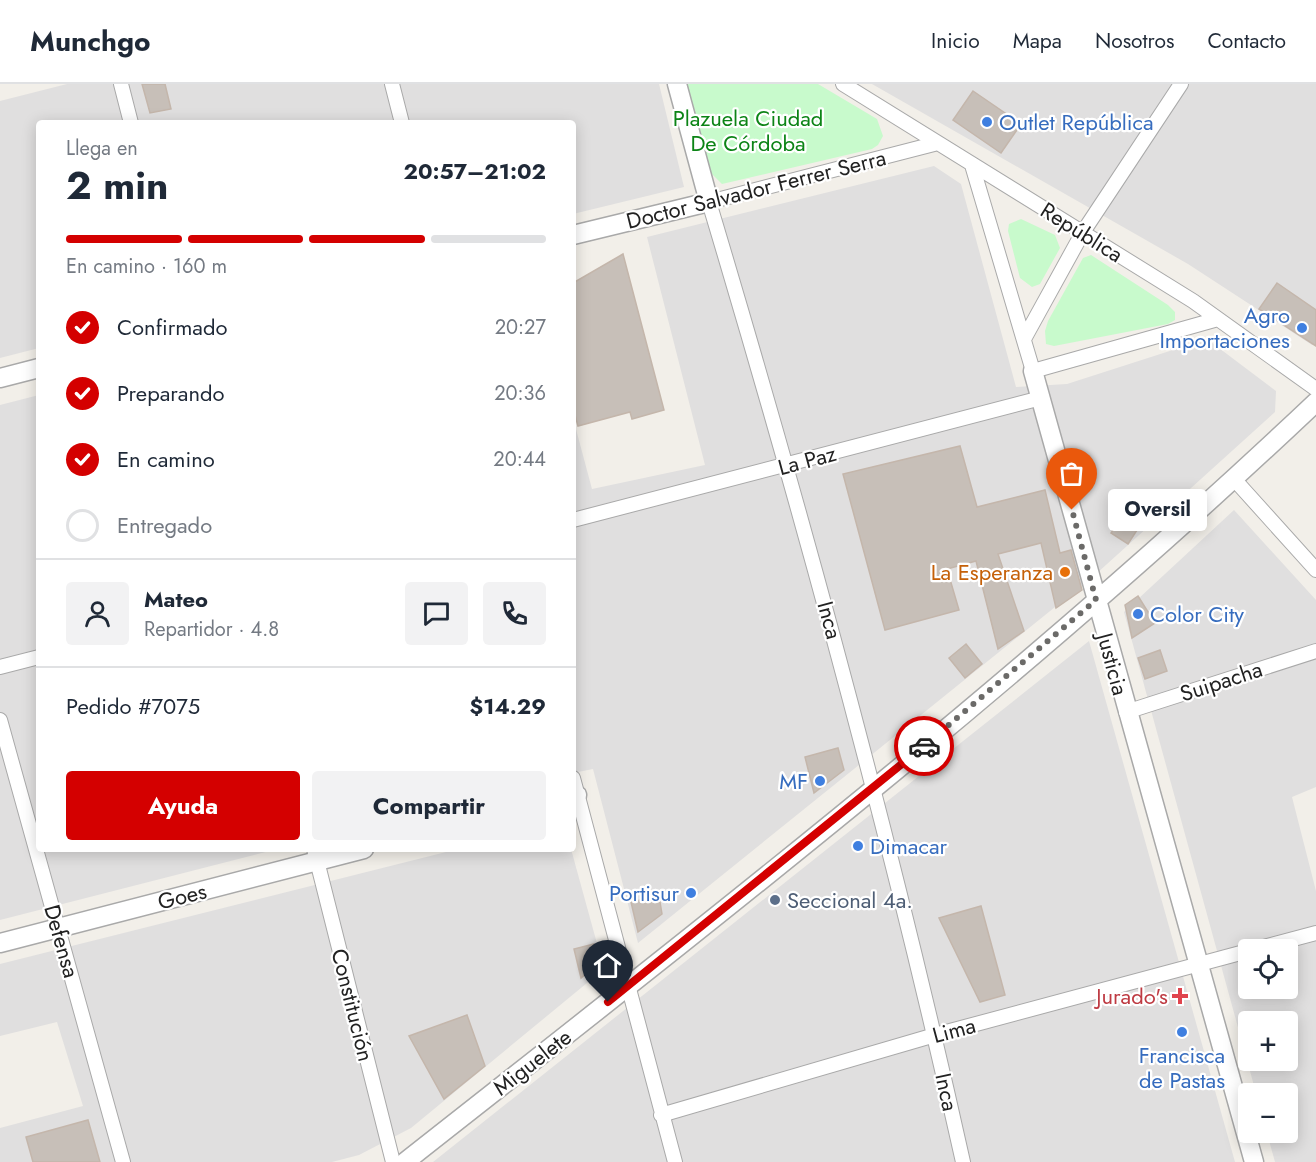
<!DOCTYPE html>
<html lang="es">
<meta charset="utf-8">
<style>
:root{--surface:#fff;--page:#f2f2f3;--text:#1f2937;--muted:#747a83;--line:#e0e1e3;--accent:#d40000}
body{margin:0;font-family:Jost,sans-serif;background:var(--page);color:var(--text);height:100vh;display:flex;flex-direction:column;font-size:22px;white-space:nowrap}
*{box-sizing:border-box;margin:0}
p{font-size:20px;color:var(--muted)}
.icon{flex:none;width:33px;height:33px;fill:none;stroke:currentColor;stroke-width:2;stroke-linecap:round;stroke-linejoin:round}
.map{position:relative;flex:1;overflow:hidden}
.sheet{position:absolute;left:36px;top:36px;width:540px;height:732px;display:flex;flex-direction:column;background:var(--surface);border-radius:6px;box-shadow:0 3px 15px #0003}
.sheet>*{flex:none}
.controls{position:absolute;left:1238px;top:855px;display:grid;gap:12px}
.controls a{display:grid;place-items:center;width:60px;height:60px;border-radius:6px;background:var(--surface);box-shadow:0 3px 15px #0003;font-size:30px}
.pin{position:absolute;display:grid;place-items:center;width:51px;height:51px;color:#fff;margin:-62px -26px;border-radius:50% 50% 50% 0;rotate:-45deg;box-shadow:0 0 6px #0007}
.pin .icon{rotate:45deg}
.courier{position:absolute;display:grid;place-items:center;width:60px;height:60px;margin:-30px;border:4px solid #d40000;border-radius:50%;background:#fff;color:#222;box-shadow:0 2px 8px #0007}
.bubble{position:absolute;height:42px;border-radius:6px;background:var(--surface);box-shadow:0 3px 15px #0003;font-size:20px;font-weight:700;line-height:42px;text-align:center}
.headline em{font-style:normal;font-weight:700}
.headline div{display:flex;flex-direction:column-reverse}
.headline{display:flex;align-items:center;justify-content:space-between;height:102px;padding:0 30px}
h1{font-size:39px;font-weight:700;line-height:45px}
.bar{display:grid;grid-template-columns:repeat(4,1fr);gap:9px 6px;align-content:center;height:72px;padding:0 30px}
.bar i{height:8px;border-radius:4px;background:var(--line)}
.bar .on{background:var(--accent)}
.bar p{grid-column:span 4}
.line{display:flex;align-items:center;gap:15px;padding:0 30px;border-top:2px solid var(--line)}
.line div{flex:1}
.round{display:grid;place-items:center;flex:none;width:63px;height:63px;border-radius:6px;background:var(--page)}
ol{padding:0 30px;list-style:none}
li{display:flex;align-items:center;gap:18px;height:66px}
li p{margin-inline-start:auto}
li .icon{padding:6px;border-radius:50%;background:var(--accent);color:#fff;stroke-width:4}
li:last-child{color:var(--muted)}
li i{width:33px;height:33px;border:3px solid var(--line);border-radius:50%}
.action{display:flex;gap:12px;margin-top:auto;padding:12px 30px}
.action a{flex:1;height:69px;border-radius:6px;background:var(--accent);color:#fff;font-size:24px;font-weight:700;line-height:69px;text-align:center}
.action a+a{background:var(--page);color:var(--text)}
header{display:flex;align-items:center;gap:36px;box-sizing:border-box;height:84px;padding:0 30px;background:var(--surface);border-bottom:2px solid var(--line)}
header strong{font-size:28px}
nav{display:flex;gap:33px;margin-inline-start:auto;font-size:21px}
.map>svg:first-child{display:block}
.residential{fill:#e0dfdf;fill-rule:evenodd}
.park{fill:#c8facc}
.building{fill:#c7bfb8;stroke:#c4b6ab;stroke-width:1.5}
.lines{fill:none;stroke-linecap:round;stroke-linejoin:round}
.minor-casing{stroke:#a9a9a9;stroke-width:16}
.tertiary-casing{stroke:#a9a9a9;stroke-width:21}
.minor{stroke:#fff;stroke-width:14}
.tertiary{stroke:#fff;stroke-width:18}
.done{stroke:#6b6a68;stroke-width:6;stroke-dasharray:0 10.8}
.route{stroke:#d40000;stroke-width:8}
.shop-dot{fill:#3f7fe0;stroke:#fff;stroke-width:2}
.food-dot{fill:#e8710a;stroke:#fff;stroke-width:2}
.service-dot{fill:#5c6f8a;stroke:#fff;stroke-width:2}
.health-dot{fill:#e0444e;stroke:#fff;stroke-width:2}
.labels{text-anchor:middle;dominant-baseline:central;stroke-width:4.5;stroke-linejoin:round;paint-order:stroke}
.park-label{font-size:22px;fill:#0c8416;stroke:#fff}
.shop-label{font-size:22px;fill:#366cbe;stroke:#fff;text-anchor:start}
.street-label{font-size:22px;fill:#222;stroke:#fff}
.food-label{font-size:22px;fill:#c56008;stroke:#fff;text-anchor:end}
.service-label{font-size:22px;fill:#4e5e75;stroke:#fff;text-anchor:start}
.health-label{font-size:22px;fill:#be3a42;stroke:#fff;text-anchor:end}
</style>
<header>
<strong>Munchgo</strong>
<nav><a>Inicio</a><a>Mapa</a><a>Nosotros</a><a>Contacto</a></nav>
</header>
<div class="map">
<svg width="1316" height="1078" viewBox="0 0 1316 1078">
<rect width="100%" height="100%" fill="#f2efe9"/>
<path class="residential" d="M67 0H659L684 103 573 130V39H39V264L0 274V17Z
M872 0H1316V261H1312L1188 180Z
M934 82 961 100 1016 303 1067 300 1207 255 1276 307 1275 328 1096 490 638 859 593 685 573 689V334L592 405 705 381 647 153Z
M39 311V765H277L0 836V321Z
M1234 426 1316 516V703L1292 713 1316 807V1078H1275L1267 1049 1287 1048V1010L1256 1009 1124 528ZM1248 866H1287V904H1248ZM1248 938H1287V976H1248Z
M1089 557 1235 1078H433Z
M458 765H571L604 885 411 1044 359 1071 332 1078H0V1044L83 1022 57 938 0 952V880Z"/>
<path class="park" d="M686 0H818L877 35 883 52 878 61 872 65 722 100 711 89Z
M1021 135 1055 151 1060 164 1040 200 1032 203 1020 194 1008 147 1009 140Z
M1091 171 1168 221 1175 228V236L1168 240 1054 262 1046 260 1045 247 1048 237 1083 174Z"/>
<path class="building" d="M142 0H165L171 25 150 29Z
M973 7 1021 40 1001 69 953 36Z
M623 170 664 326 632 335 630 328 578 342 573 324V199Z
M1277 199 1316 226V262L1259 225Z
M960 362 977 423 1045 406 1060 469 1071 466 1082 506 1056 524 1041 459 998 470 1024 547 998 565 976 477 947 485 959 526 885 546 843 390Z
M1135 412 1152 423 1128 460 1111 449Z
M1138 512 1155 539 1132 554 1125 521Z
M966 560 982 580 965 594 949 574Z
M1160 566 1167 587 1145 595 1138 574Z
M838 664 844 686 814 709 805 673Z
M659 812 662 830 638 848 631 818Z
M981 822 1005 911 980 918 939 834Z
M594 860 598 879 581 894 574 865Z
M467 931 485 982 444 1015 409 952Z
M88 1036 100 1078H33L26 1053Z"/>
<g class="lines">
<g class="minor-casing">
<path id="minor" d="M121 0 131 39
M392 0 402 39
M843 0 1193 217 1316 305
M938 59 709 118C804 435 891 754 963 1078
M972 81 1033 287 1218 235
M1024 255 1083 148 1181 0
M1234 395 1316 486
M573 436 1041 314
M0 583 39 573
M1126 628 1316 567
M0 636 123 1078
M573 694 675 1078
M314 765 393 1078
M1252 866 1316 849
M661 1031 935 951 1248 867"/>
</g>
<g class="tertiary-casing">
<path id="tertiary" d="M573 151 709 118 677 0
M1033 287 1254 1078
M0 294 39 284
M573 712 577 711
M0 859 364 765
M405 1078C715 834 1029 590 1316 318"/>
</g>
<use href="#minor" class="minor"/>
<use href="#tertiary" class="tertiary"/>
</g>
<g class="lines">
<path class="done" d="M924 662 1096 516 1072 426"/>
<path class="route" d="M608 918 924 662"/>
</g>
<g class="shop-dot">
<circle cx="987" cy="38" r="6"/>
<circle cx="1302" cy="244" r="6"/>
<circle cx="1138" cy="530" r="6"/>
<circle cx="820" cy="697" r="6"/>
<circle cx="858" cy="762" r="6"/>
<circle cx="691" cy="809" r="6"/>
<circle cx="1182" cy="948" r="6"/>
</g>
<circle class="food-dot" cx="1065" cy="488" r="6"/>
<circle class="service-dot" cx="775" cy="816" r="6"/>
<path class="health-dot" d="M1177 903h6v6h6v6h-6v6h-6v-6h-6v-6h6z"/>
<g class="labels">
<g class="park-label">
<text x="748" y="34">Plazuela Ciudad<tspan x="748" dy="25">De Córdoba</tspan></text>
</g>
<g class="shop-label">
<text x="999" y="38">Outlet República</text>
<text x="1290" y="231" text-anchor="end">Agro<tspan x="1290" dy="25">Importaciones</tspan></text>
<text x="1150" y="530">Color City</text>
<text x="808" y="697" text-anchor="end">MF</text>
<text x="870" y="762">Dimacar</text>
<text x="679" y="809" text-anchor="end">Portisur</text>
<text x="1182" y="971" text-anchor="middle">Francisca<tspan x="1182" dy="25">de Pastas</tspan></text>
</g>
<g class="street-label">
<text transform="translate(756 105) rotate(-14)">Doctor Salvador Ferrer Serra</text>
<text transform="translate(1082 148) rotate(32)">República</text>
<text transform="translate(807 376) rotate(-15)">La Paz</text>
<text transform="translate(830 536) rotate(75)">Inca</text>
<text transform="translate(1113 580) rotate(75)">Justicia</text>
<text transform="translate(1221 597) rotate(-18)">Suipacha</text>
<text transform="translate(182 812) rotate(-14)">Goes</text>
<text transform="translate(62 857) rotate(74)">Defensa</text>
<text transform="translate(353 921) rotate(76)">Constitución</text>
<text transform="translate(954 946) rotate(-15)">Lima</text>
<text transform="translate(532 978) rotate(-38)">Miguelete</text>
<text transform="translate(947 1008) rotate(78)">Inca</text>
</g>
<g class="food-label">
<text x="1053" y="488">La Esperanza</text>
</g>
<g class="service-label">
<text x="787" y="816">Seccional 4a.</text>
</g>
<g class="health-label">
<text x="1168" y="912">Jurado's</text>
</g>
</g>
</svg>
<div class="controls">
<a><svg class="icon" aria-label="locate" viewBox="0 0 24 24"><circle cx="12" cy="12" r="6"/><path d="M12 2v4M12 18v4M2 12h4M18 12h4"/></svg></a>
<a>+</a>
<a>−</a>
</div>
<div class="pin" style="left:1072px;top:426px;background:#ea580c"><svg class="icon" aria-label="bag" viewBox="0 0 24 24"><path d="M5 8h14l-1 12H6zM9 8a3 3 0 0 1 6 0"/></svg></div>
<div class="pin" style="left:608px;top:918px;background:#1f2937"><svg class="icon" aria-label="home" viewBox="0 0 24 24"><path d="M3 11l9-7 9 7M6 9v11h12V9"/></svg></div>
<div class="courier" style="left:924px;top:662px"><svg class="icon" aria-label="car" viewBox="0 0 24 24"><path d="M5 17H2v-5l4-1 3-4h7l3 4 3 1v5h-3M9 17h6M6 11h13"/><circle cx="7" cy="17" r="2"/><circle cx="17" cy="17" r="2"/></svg></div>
<div class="bubble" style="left:1108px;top:405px;width:99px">Oversil</div>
<section class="sheet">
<div class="headline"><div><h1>2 min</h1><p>Llega en</p></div><em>20:57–21:02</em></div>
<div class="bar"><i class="on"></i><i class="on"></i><i class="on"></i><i></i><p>En camino · 160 m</p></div>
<ol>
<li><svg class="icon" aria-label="check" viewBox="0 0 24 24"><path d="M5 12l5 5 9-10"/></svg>Confirmado<p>20:27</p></li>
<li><svg class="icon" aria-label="check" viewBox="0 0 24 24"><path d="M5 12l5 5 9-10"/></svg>Preparando<p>20:36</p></li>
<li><svg class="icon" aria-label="check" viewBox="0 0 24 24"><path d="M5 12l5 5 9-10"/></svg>En camino<p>20:44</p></li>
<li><i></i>Entregado</li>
</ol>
<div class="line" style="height:108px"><a class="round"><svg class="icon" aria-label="person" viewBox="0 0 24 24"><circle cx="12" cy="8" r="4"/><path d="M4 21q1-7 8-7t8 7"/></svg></a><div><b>Mateo</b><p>Repartidor · 4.8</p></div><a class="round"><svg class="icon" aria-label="chat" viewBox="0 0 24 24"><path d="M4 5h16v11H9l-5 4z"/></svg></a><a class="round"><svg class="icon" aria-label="phone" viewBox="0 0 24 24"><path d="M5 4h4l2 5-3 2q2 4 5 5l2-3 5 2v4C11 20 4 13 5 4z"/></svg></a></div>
<div class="line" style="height:78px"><div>Pedido #7075</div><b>$14.29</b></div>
<div class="action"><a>Ayuda</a><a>Compartir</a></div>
</section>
</div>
